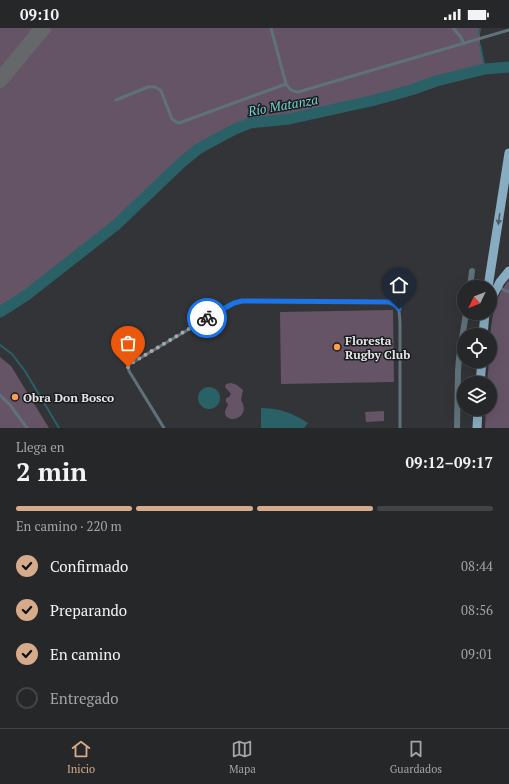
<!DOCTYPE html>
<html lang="es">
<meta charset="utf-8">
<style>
:root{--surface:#262729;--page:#2e2f31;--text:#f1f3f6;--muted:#a4a5a8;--line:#424446;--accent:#d6ab8b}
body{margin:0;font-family:"PT Serif",serif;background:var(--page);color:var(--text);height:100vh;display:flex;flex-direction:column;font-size:15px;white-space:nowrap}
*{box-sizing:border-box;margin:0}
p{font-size:13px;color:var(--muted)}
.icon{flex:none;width:22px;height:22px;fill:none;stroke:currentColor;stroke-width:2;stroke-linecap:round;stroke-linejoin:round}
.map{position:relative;height:400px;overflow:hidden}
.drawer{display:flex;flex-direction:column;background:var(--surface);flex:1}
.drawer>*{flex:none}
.needle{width:26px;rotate:227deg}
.buttons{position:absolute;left:457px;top:252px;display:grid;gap:8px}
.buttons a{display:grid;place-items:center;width:40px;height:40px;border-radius:50%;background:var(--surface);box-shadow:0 4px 16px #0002,0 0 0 1px var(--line);font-size:20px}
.pin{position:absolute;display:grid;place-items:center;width:34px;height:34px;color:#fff;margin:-41px -17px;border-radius:50% 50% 50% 0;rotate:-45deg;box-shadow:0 0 4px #0007}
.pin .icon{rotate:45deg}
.courier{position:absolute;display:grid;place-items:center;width:40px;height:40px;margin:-20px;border:3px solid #1a73e8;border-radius:50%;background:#fff;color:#222;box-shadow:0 1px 5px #0007}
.head em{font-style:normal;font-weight:700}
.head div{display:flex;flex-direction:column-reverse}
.head{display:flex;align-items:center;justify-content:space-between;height:68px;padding:0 16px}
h1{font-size:26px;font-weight:700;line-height:30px}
.bar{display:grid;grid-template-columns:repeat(4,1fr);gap:6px 4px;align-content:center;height:48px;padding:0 16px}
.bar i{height:5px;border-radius:3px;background:var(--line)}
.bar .selected{background:var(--accent)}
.bar p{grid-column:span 4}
ol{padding:0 16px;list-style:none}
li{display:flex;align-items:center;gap:12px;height:44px}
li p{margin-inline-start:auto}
li .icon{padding:4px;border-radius:50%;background:var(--accent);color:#111;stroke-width:4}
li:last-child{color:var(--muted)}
li i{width:22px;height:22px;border:2px solid var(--line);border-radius:50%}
.status{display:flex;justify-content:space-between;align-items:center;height:28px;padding:0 20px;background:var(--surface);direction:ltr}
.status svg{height:11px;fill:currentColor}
.tab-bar{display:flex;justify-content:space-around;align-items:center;height:56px;border-top:1px solid var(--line);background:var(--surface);font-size:11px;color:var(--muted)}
.tab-bar a{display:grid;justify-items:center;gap:2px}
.tab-bar .selected{color:var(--accent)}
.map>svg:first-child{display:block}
.green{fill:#655466}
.water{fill:#2a6166}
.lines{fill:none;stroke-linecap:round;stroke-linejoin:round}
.stream{stroke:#2a6166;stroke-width:2}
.river{stroke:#2a6166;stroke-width:11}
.taxiway{stroke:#66676a;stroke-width:16}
.lane{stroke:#5f717b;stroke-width:3}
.street{stroke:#5f717b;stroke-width:6}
.primary{stroke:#88acc1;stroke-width:9}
.oneway{fill:#4c5d67}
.done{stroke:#a7a8a9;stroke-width:4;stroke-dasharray:0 7.2}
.route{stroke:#1a73e8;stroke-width:5}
.poi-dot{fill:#fb9e51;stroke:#1b1c1d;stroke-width:1.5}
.labels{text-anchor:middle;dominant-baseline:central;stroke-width:3;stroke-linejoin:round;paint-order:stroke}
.poi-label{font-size:12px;font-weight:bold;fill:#e5e6e7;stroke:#1b1c1d;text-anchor:start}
.water-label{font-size:13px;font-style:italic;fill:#76d1d9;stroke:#1b1c1d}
</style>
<div class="status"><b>09:10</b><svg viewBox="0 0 49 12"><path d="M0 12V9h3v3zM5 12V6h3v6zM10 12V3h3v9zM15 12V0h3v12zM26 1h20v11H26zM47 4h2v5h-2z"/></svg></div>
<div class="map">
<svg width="509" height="400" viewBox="0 0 509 400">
<rect width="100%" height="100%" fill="#333437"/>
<path class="green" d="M0 0H480V17L485 41 436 53 411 62 371 73 289 91 250 95 233 102 198 121 181 135 116 197 28 266 0 284Z
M509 252V400H485L486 381H490V355H487L489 333H490C490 306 490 274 509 252Z
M393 282 394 354 281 356 280 284Z
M0 329 11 338 49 400H0Z
M231 355 237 357 243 362 241 372C252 390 227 397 225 385 225 381 228 378 228 376L226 374V370L229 369 231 366 225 359 226 356Z
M384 383V393L366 394 365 384Z"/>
<path class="water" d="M198 370a11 11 0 1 1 22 0a11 11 0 1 1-22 0Z
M261 380C278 380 293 385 308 395L304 400H261Z"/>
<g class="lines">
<path class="stream" d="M479 6 480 0
M480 17 485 41
M0 317 12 326 25 343 59 400"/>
<path class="river" d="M0 284 28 266 116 197 181 135 198 121 233 102 250 95 289 91 371 73 411 62 436 53 485 41 509 39"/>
<path class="taxiway" d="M0 52 43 0"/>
<path class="lane" d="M271 0 286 56C289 61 292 64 298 64L509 2
M453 0 460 8 464 16
M116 72 148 59C154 58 157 59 161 63L172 91 176 94 179 95 286 56
M498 259 509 264
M0 367 10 377 27 400
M164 400 129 343 128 339 130 336 220 283 234 275 242 273 389 274C401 277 399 284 400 295V400"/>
<path class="street" d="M470 259 472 243
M457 400 458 343 459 330 466 285"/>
<path class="primary" d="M488 259 509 125
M490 273 500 254 509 243
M483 307 485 285
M480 355 482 333
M477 400 478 381"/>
</g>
<defs><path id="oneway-solid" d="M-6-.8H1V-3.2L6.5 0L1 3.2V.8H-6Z"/></defs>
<use class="oneway" href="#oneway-solid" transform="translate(499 191) rotate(98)"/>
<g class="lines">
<path class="done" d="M128 339 130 336 207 290"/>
<path class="route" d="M207 290 234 275 242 273 389 274C394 275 396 277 399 281"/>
</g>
<g class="poi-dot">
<circle cx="337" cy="319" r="4"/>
<circle cx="15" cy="369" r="4"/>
</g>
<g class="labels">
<g class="poi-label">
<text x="345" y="312">Floresta<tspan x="345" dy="14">Rugby Club</tspan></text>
<text x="23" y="369">Obra Don Bosco</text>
</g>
<g class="water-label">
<text transform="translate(283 77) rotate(-10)">Río Matanza</text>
</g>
</g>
</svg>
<div class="buttons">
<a><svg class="needle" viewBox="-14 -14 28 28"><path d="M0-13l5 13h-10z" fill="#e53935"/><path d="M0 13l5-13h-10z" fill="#a4a5a8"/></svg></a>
<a><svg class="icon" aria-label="locate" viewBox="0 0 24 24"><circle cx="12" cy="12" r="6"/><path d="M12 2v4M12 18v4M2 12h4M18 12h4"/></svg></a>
<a><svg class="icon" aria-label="layers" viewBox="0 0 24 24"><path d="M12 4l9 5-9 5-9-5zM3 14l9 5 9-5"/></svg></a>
</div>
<div class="pin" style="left:128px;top:339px;background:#ea580c"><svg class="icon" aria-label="bag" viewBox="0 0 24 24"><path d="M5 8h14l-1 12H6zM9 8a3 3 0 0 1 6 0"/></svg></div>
<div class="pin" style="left:399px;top:281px;background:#1f2937"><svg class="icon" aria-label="home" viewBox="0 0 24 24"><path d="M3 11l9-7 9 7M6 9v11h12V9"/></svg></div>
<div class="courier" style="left:207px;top:290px"><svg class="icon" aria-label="bike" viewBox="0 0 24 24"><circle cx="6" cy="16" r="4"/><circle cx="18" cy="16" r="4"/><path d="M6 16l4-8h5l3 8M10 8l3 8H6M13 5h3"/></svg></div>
</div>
<section class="drawer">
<div class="head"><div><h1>2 min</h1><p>Llega en</p></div><em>09:12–09:17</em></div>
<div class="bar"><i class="selected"></i><i class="selected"></i><i class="selected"></i><i></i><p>En camino · 220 m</p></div>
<ol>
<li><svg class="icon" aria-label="check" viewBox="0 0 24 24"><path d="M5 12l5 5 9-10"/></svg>Confirmado<p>08:44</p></li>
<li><svg class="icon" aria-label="check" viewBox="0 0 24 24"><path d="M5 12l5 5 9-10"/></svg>Preparando<p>08:56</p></li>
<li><svg class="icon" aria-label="check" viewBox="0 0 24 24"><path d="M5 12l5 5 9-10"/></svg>En camino<p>09:01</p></li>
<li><i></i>Entregado</li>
</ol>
</section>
<nav class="tab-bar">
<a class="selected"><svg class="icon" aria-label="home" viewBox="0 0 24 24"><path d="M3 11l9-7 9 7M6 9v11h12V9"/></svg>Inicio</a>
<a><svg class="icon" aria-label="map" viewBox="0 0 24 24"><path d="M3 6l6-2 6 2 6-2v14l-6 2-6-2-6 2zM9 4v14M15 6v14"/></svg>Mapa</a>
<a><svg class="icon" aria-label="saved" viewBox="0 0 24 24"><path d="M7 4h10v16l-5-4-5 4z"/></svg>Guardados</a>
</nav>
